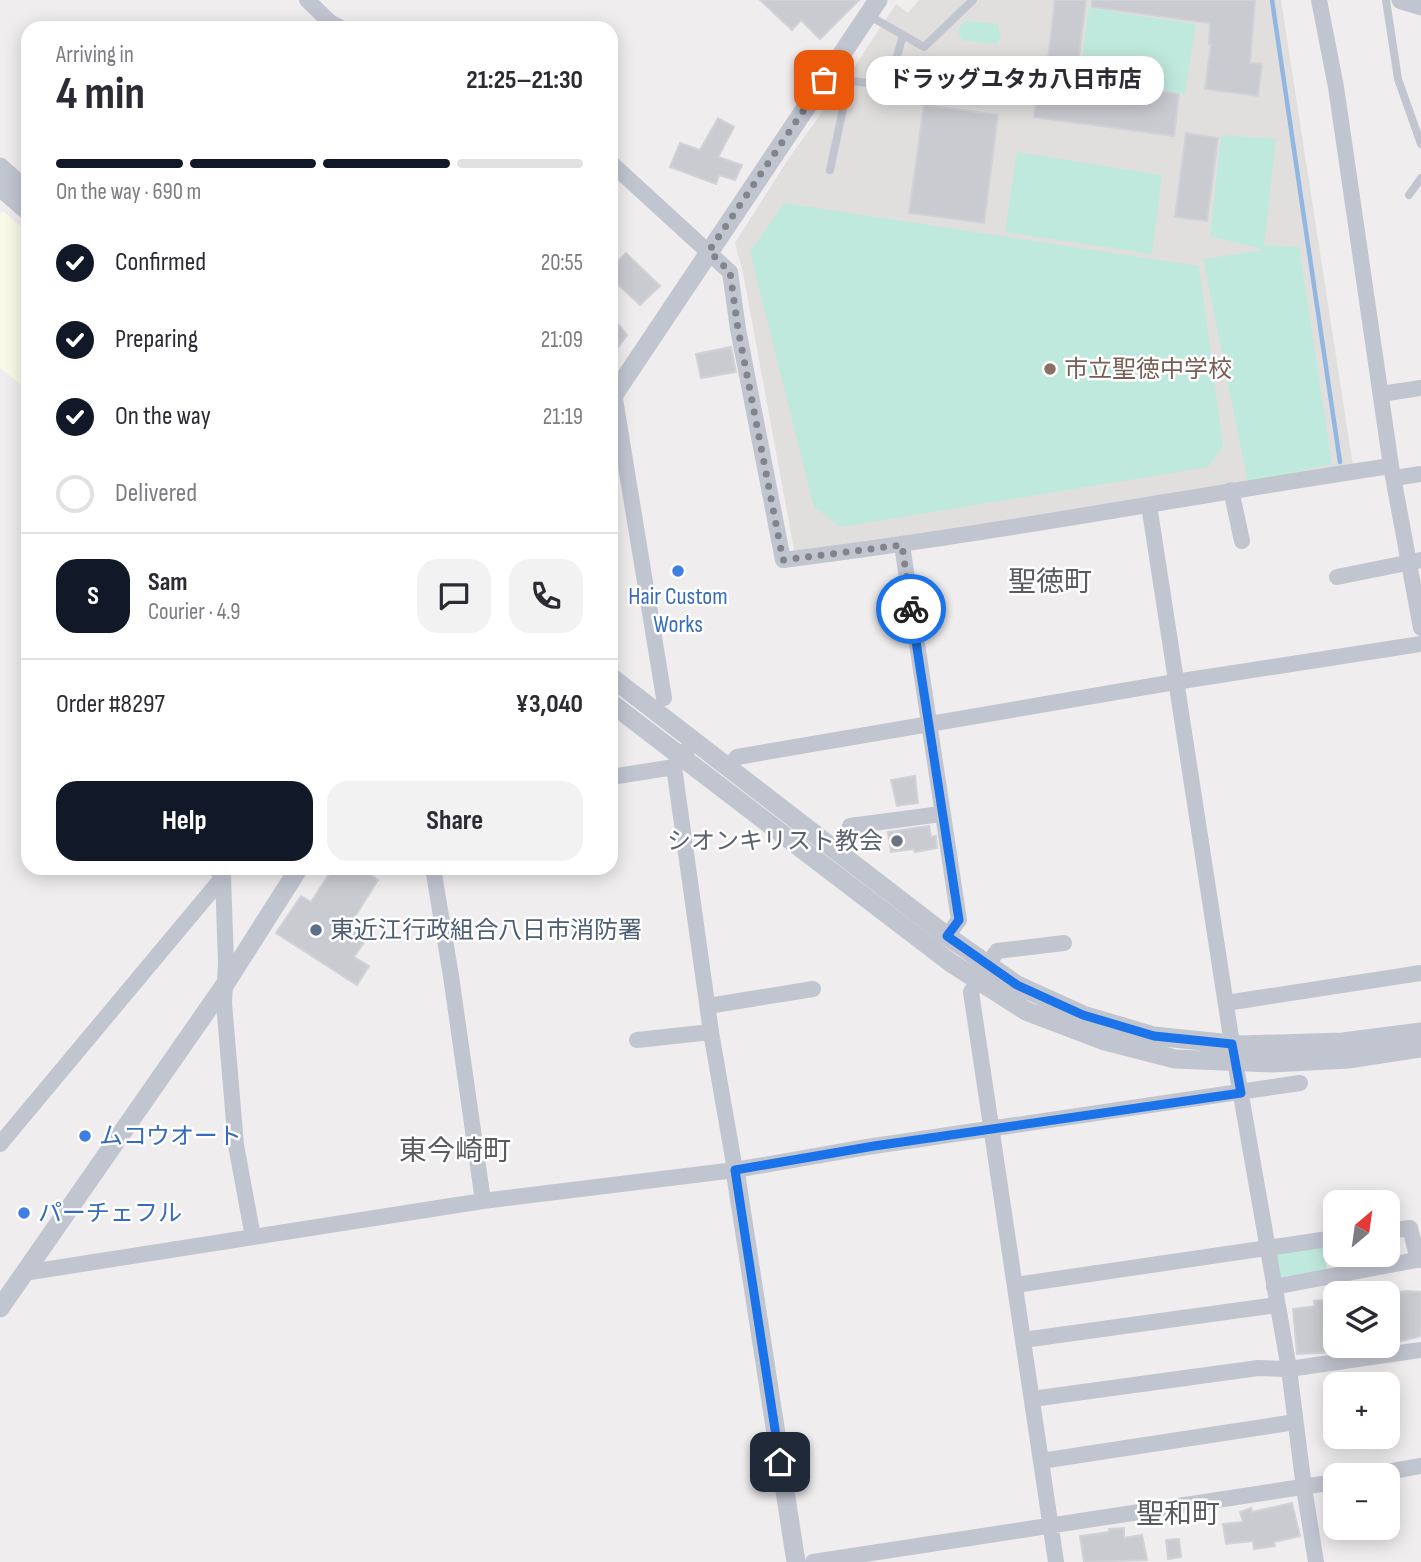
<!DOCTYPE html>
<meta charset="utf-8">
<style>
:root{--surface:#fff;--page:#f2f2f3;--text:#2b2b33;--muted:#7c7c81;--line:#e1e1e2;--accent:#111827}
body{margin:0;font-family:"Sofia Sans Condensed","Noto Sans JP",sans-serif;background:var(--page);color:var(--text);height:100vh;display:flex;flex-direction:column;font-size:26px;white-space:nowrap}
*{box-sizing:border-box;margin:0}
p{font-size:23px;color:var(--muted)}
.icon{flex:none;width:38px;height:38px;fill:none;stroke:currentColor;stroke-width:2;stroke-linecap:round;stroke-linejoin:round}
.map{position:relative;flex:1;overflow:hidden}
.panel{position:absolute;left:21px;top:21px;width:597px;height:854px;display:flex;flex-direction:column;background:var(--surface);border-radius:21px;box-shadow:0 4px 18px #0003}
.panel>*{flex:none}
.needle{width:46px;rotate:29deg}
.controls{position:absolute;left:1323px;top:1190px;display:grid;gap:14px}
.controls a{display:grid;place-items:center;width:77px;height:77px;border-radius:14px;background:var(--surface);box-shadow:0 4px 18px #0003;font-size:35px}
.pin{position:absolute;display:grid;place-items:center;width:60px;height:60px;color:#fff;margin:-30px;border-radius:14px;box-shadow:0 4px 10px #0006}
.courier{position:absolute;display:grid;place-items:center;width:70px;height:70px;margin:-35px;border:5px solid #1a73e8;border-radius:50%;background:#fff;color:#222;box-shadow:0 2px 9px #0007}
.bubble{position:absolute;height:49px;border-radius:21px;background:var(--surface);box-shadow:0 4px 18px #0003;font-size:23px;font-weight:700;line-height:49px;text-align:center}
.head em{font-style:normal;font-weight:700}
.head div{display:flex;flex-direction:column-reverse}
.head{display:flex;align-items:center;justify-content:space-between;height:119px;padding:0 35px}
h1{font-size:46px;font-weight:700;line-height:52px}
.bar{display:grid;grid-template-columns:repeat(4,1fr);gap:10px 7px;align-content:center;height:84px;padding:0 35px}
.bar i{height:9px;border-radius:5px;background:var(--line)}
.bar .current{background:var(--accent)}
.bar p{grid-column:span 4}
.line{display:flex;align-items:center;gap:18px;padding:0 35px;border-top:2px solid var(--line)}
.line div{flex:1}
.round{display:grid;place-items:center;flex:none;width:74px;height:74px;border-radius:21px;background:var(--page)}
ol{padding:0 35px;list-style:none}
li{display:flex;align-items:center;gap:21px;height:77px}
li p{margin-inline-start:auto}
li .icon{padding:7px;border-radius:50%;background:var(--accent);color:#fff;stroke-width:4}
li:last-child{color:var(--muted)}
li i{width:38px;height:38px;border:4px solid var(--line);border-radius:50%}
.action{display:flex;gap:14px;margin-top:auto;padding:14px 35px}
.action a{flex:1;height:80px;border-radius:21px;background:var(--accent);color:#fff;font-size:28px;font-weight:700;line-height:80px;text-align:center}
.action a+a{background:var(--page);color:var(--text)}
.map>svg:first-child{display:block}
.commercial{fill:#f9f9e7}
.education{fill:#e0dfde}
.green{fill:#bfe9dc}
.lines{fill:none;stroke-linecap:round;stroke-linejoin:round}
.stream{stroke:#91b7e1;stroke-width:4.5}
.building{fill:#cacbd1;stroke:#d1d1d8;stroke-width:2}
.service{stroke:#c1c5d0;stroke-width:8}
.minor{stroke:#c1c5d0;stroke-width:16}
.tertiary{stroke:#c1c5d0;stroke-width:19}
.done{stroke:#82848c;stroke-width:7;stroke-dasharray:0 12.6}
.route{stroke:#1a73e8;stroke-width:9}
.education-dot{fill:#8d6e63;stroke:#fff;stroke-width:2.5}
.shop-dot{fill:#3f7fe0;stroke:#fff;stroke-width:2.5}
.worship-dot{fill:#6b7280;stroke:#fff;stroke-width:2.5}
.service-dot{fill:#5c6f8a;stroke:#fff;stroke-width:2.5}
.labels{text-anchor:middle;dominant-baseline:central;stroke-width:5;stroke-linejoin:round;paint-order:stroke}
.education-label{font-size:24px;fill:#785e54;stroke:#fff;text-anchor:start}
.shop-label{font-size:24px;fill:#366cbe;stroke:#fff;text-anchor:start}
.worship-label{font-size:24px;fill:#5b616d;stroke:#fff;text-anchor:end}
.service-label{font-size:24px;fill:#4e5e75;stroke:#fff;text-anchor:start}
.quarter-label{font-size:28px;fill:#5a5b61;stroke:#fff}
</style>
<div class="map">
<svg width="1421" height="1562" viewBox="0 0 1421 1562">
<rect width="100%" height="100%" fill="#efeded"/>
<path class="commercial" d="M3 211 28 233V390L0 368V214Z"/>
<path class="education" d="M919 0H1281L1353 466 795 555 743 273 735 243 789 158 849 75 896 4 908 13Z"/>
<path class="green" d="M1089 8 1196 24 1185 94 1079 77Z
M966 21 998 24 1001 38 996 44 962 40 958 32 960 26Z
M1221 135 1276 139 1264 245 1299 247 1332 464 1248 483 1203 259 1266 250 1210 236Z
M1017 152 1162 175 1152 254 1005 232Z
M784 203 1199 266 1223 446 1208 467 841 527 814 507 750 252Z
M1322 1244 1327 1270 1278 1278 1273 1253Z"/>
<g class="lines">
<path class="stream" d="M1272 0 1340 462"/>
</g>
<path class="building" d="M760 0H859L820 39 801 20 792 30Z
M1055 0H1086L1076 79 1179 94 1174 136 1034 117 1039 75 1046 76Z
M1092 0H1255L1250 63 1262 64 1258 96 1205 89 1211 44H1209L1210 23 1092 7Z
M924 105 998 115 984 223 909 213Z
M718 118 734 127 718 157 742 165 735 180 719 175 716 184 670 167 680 143 700 150Z
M1186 133 1218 138 1207 221 1175 217Z
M626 253 660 286 640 305 611 278V268Z
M611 315 627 335 611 357Z
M731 347 736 372 701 378 696 354Z
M915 776 918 803 897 806 891 780Z
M929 826 931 837 936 836 937 848 915 852 914 849 891 852 888 832Z
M333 868H360L378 880 349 926 367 938 354 957 369 966 357 985 276 933 301 896 311 902Z
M1406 1291 1421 1292V1336L1390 1344 1388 1317H1391L1388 1294Z
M1333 1299 1336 1352 1297 1354 1293 1309 1315 1306 1314 1301Z
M1292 1503 1300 1536 1274 1542 1275 1546 1254 1549 1253 1541 1226 1544 1223 1524 1243 1522 1240 1512 1251 1508 1252 1512Z
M1124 1528V1538L1142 1535 1147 1560 1084 1562 1080 1536 1109 1532V1529Z
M1179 1539 1181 1557 1168 1559 1166 1540Z"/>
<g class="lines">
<path class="service" d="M1386 0 1398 79 1421 144
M868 15 924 47 973 0
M830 170 849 81 889 85 903 35
M1409 195 1421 178"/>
<path class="minor" d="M307 0 331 23 341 28
M1319 0 1336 87 1391 466 1421 628
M611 163 730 272 738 329 783 560C987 535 1188 496 1391 466
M614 393 664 698
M1381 394 1421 388
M1394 478 1421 474
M1231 490 1242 541
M1149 505 1232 1044 1289 1369 1304 1488 1316 1562
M902 545 959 920 947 936
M1337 577 1421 560
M689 747 674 767 711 1032 735 1170
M729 768 737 757 1175 682 1421 644
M611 777 674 767
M850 826 941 814
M215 868 223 877 226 963 224 1003 236 1145 253 1237
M433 868 451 976 483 1201
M988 964 997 951 1064 943
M979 980 971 992 1056 1562
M1226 1003 1421 973
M708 1006 813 989
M637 1040 711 1032
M0 1144 223 877
M1388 1231 1410 1228 1418 1260
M24 1273 483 1201 735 1170 867 1147 1300 1083
M1015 1285 1335 1238
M1274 1287 1421 1259
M1023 1340 1276 1305
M1032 1399 1258 1368 1289 1369 1421 1350
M1041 1461 1295 1422
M1370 1475 1421 1466
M813 1562 1335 1482"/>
<path class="tertiary" d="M1401 0 1421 6
M0 167 28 192
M0 187 28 211
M611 399 878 0
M611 677 947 936 1017 985 1083 1015 1154 1036 1241 1045 1343 1042 1421 1032
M611 703 951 963 1026 1011 1105 1041 1175 1059 1272 1063 1348 1059 1421 1048
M735 1170 796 1562
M0 1308 224 986 299 868"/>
</g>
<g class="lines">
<path class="done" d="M824 80 709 251 730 272 738 329 783 560 902 545 911 609"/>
<path class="route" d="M780 1462 735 1170 874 1146 1241 1093 1232 1044 1154 1036 1083 1015 1017 985 947 936 959 920 911 609"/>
</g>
<circle class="education-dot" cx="1050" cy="369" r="7"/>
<g class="shop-dot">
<circle cx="678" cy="571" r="7"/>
<circle cx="85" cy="1136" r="7"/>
<circle cx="24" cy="1213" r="7"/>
</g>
<circle class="worship-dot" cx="897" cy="841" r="7"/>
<circle class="service-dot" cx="316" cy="930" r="7"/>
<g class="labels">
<g class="education-label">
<text x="1064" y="369">市立聖徳中学校</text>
</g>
<g class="shop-label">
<text x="678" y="596" text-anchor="middle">Hair Custom<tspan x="678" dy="28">Works</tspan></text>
<text x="99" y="1136">ムコウオート</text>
<text x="38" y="1213">パーチェフル</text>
</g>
<g class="worship-label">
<text x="883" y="841">シオンキリスト教会</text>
</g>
<g class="service-label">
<text x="330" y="930">東近江行政組合八日市消防署</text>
</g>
<g class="quarter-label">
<text x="1050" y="582">聖徳町</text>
<text x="455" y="1151">東今崎町</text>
<text x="1178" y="1514">聖和町</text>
</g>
</g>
</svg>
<div class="controls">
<a><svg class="needle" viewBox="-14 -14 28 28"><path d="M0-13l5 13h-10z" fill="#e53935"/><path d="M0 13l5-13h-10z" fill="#7c7c81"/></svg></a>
<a><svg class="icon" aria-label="layers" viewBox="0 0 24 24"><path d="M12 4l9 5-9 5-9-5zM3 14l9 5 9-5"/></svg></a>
<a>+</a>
<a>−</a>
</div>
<div class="pin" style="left:824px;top:80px;background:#ea580c"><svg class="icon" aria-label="bag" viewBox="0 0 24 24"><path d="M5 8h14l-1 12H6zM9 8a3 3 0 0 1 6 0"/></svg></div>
<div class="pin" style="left:780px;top:1462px;background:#1f2937"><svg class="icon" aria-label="home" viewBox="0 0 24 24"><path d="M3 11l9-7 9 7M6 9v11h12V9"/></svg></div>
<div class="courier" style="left:911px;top:609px"><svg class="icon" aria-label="bike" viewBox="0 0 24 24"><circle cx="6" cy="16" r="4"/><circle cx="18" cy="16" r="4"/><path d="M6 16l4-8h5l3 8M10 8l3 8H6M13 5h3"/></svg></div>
<div class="bubble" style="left:866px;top:56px;width:298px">ドラッグユタカ八日市店</div>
<section class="panel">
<div class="head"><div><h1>4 min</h1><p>Arriving in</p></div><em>21:25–21:30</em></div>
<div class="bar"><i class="current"></i><i class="current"></i><i class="current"></i><i></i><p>On the way · 690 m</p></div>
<ol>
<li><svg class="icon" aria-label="check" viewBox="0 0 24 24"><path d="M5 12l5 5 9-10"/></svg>Confirmed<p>20:55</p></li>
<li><svg class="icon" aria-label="check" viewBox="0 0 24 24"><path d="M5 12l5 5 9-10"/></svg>Preparing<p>21:09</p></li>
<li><svg class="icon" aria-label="check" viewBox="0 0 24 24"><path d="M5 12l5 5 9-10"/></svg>On the way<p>21:19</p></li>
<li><i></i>Delivered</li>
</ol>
<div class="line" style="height:126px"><b class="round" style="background:var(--accent);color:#fff">S</b><div><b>Sam</b><p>Courier · 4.9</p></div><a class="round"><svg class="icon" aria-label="chat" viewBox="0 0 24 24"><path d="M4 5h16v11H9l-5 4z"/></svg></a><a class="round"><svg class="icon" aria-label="phone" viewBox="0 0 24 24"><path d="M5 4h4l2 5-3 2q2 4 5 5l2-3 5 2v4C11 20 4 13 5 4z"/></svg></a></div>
<div class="line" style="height:91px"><div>Order #8297</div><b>¥3,040</b></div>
<div class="action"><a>Help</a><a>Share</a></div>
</section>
</div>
